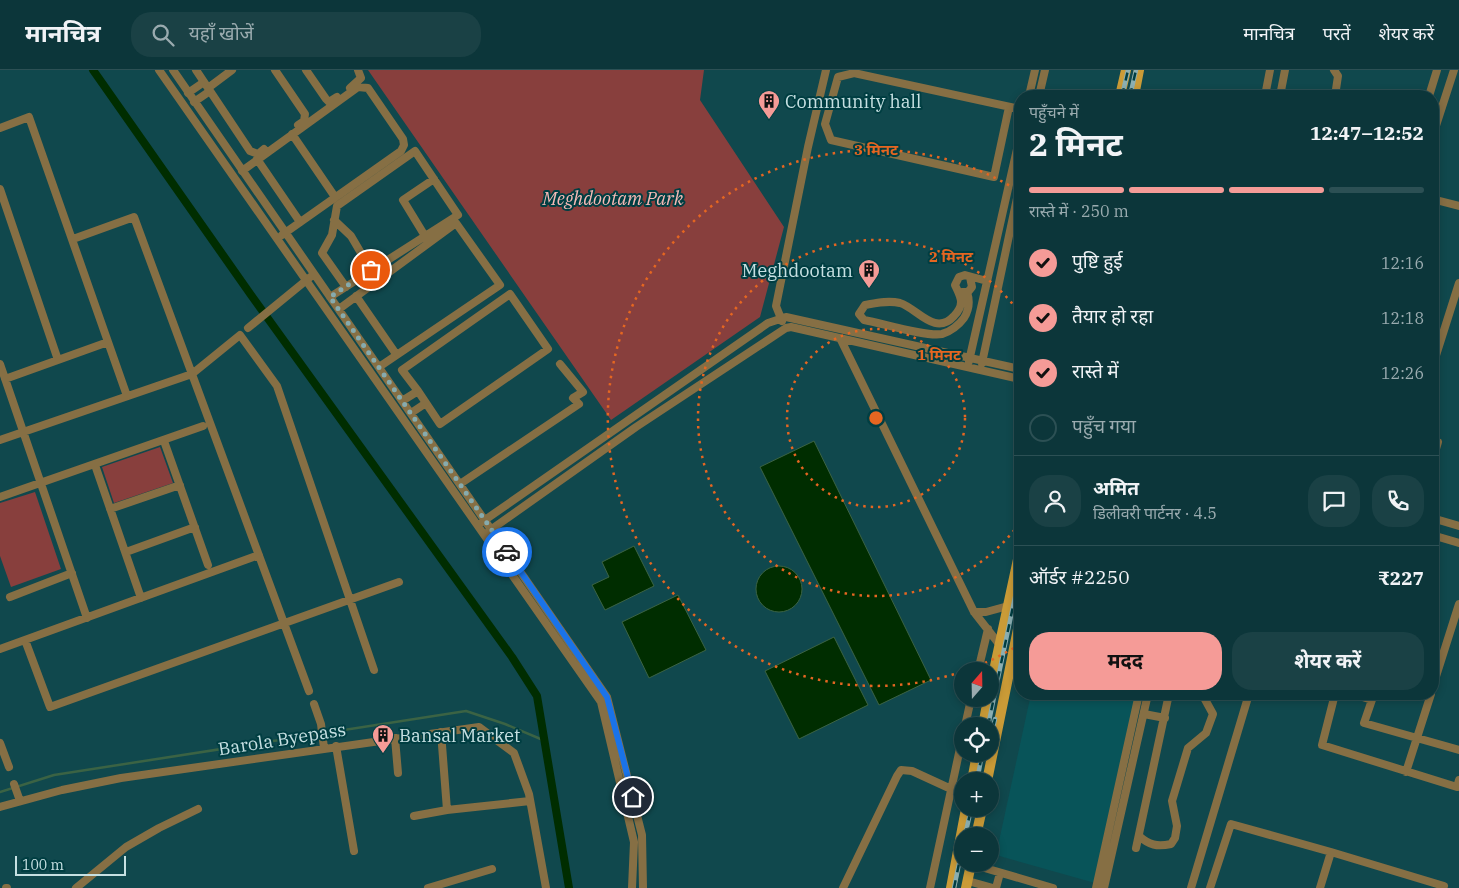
<!DOCTYPE html>
<html lang="hi">
<meta charset="utf-8">
<style>
:root{--surface:#0c363a;--page:#1a4145;--text:#f1f3f6;--muted:#9aabaf;--line:#2c5054;--accent:#f59b97}
body{margin:0;font-family:"IBM Plex Serif","Noto Sans Devanagari",serif;background:var(--page);color:var(--text);height:100vh;display:flex;flex-direction:column;font-size:19px;white-space:nowrap}
*{box-sizing:border-box;margin:0}
p{font-size:16px;color:var(--muted)}
.icon{flex:none;width:28px;height:28px;fill:none;stroke:currentColor;stroke-width:2;stroke-linecap:round;stroke-linejoin:round}
.map{position:relative;flex:1;overflow:hidden}
.panel{position:absolute;left:1014px;top:20px;width:425px;height:610px;display:flex;flex-direction:column;background:var(--surface);border-radius:20px;box-shadow:0 2px 8px #0003,0 0 0 1px var(--line)}
.panel>*{flex:none}
.needle{width:32px;rotate:20deg}
.controls{position:absolute;left:954px;top:592px;display:grid;gap:10px}
.controls a{display:grid;place-items:center;width:45px;height:45px;border-radius:50%;background:var(--surface);box-shadow:0 2px 8px #0003,0 0 0 1px var(--line);font-size:25px}
.scale{position:absolute;left:15px;bottom:12px;width:111px;box-sizing:border-box;padding-left:5px;border:2px solid #c6e0e2;border-top:0;font-size:14px;line-height:18px;white-space:nowrap;color:#c6e0e2;-webkit-text-stroke:4px #003e42;paint-order:stroke}
.pin{position:absolute;display:grid;place-items:center;width:42px;height:42px;color:#fff;margin:-21px;border:2px solid #fff;border-radius:50%;box-shadow:0 1px 5px #0007}
.courier{position:absolute;display:grid;place-items:center;width:50px;height:50px;margin:-25px;border:4px solid #1a73e8;border-radius:50%;background:#fff;color:#222;box-shadow:0 1px 6px #0007}
.summary em{font-style:normal;font-weight:700}
.summary div{display:flex;flex-direction:column-reverse}
.summary{display:flex;align-items:center;justify-content:space-between;height:85px;padding:0 15px}
h1{font-size:32px;font-weight:700;line-height:38px}
.bar{display:grid;grid-template-columns:repeat(4,1fr);gap:8px 5px;align-content:center;height:60px;padding:0 15px}
.bar i{height:6px;border-radius:4px;background:var(--line)}
.bar .on{background:var(--accent)}
.bar p{grid-column:span 4}
.line{display:flex;align-items:center;gap:12px;padding:0 15px;border-top:1px solid var(--line)}
.line div{flex:1}
.round{display:grid;place-items:center;flex:none;width:52px;height:52px;border-radius:20px;background:var(--page)}
ol{padding:0 15px;list-style:none}
li{display:flex;align-items:center;gap:15px;height:55px}
li p{margin-inline-start:auto}
li .icon{padding:5px;border-radius:50%;background:var(--accent);color:#111;stroke-width:4}
li:last-child{color:var(--muted)}
li i{width:28px;height:28px;border:2px solid var(--line);border-radius:50%}
.button{display:flex;gap:10px;margin-top:auto;padding:10px 15px}
.button a{flex:1;height:58px;border-radius:20px;background:var(--accent);color:#111;font-size:20px;font-weight:700;line-height:58px;text-align:center}
.button a+a{background:var(--page);color:var(--text)}
header{display:flex;align-items:center;gap:30px;box-sizing:border-box;height:70px;padding:0 25px;background:var(--surface);border-bottom:1px solid var(--line)}
header strong{font-size:24px}
nav{display:flex;gap:28px;margin-inline-start:auto;font-size:18px}
.search{width:350px;height:45px;background:var(--page);display:flex;align-items:center;gap:12px;box-sizing:border-box;padding:0 18px;border-radius:20px;color:var(--muted);font-size:19px}
.map>svg:first-child{display:block}
.built{fill:#085459}
.green{fill:#883f3d}
.water{fill:#002d00;stroke:#3b6344}
.lines{fill:none;stroke-linecap:round;stroke-linejoin:round}
.stream{stroke:#3b6344;stroke-width:2.5}
.canal{stroke:#002d00;stroke-width:8}
.minor{stroke:#866f44;stroke-width:8}
.major{stroke:#ca9b37;stroke-width:10}
.rail-casing{stroke:#8bafb2;stroke-width:4.5}
.rail{stroke:#003e42;stroke-width:2.5;stroke-dasharray:8;stroke-linecap:butt}
.done{stroke:#86abae;stroke-width:5;stroke-dasharray:0 9}
.route{stroke:#1a73e8;stroke-width:6}
.ring{fill:none;stroke:#e56621;stroke-width:2.5;stroke-dasharray:2.5 5}
.labels{text-anchor:middle;dominant-baseline:central;stroke-width:4;stroke-linejoin:round;paint-order:stroke}
.poi-label{font-size:18px;fill:#c6e0e2;stroke:#003e42;text-anchor:start}
.park-label{font-size:18px;font-style:italic;fill:#f7bab6;stroke:#003e42}
.street-label{font-size:18px;fill:#c6e0e2;stroke:#003e42}
.centre{fill:#e56621;stroke:#003e42;stroke-width:2.5}
.ring-label{font-size:15px;text-anchor:middle;font-weight:bold;fill:#e56621;stroke:#003e42;stroke-width:4;stroke-linejoin:round;paint-order:stroke}
</style>
<header>
<strong>मानचित्र</strong>
<div class="search"><svg class="icon" aria-label="search" viewBox="0 0 24 24"><circle cx="10" cy="10" r="6"/><path d="M15 15l6 6"/></svg>यहाँ खोजें</div>
<nav><a>मानचित्र</a><a>परतें</a><a>शेयर करें</a></nav>
</header>
<div class="map">
<svg width="1459" height="818" viewBox="0 0 1459 818">
<rect width="100%" height="100%" fill="#10484d"/>
<path class="built" d="M1031 624H1136L1095 813 996 785Z"/>
<path class="green" d="M368 0H704L700 30 784 157 760 247 611 350Z
M160 377 173 413 114 433 102 397Z
M35 422 61 499 11 517 0 486V433Z"/>
<path class="water" d="M814 371 931 610 879 635 760 397Z
M634 476 654 516 605 540 592 515 609 507 602 492Z
M756 519a23 23 0 1 1 46 0a23 23 0 1 1-46 0Z
M678 525 706 580 649 608 622 552Z
M834 567 868 635 799 669 765 601Z"/>
<g class="lines">
<path class="stream" d="M0 722 54 705 466 641 505 654 543 670"/>
<path class="canal" d="M93 0 251 225 512 587 537 626 569 818"/>
<path class="minor" d="M159 0 601 632 634 772 632 818
M173 0 607 627 642 765 643 818
M196 0 208 18
M232 0 208 18 250 81 258 84 264 79
M275 0 305 44 304 51 298 55
M306 0 326 29 329 32 337 27
M1334 0 1338 6 1335 26
M350 18 361 8 358 0
M188 23 204 12
M1029 26 1035 0
M1039 26 1045 0
M1265 26 1270 0
M1280 26 1285 0
M1429 26 1437 0
M194 32 210 21
M1009 37 994 107 831 70 825 54 838 7 854 3 1020 39
M0 58 29 47 127 326
M292 64 335 127
M1432 68 1454 0
M257 89 300 152
M242 101 358 17 368 18 403 69 404 75 401 81 282 165
M0 119 58 290
M1432 129 1459 136
M334 150 351 166 371 200
M425 166 403 130 434 109
M73 169 134 147 309 621
M962 222H968L972 217 970 207
M967 222C970 231 969 240 964 248 959 255 950 262 942 264 925 267 882 253 864 250L859 244 865 235C876 233 888 230 900 233 917 238 935 267 954 246 966 234 960 226 955 215L959 207 965 205 987 211
M356 226 396 284
M330 227 458 145 415 81 337 136 332 165 322 183 346 217
M339 239 456 153 500 215 379 297
M782 251 776 236 808 77 826 0
M248 258 314 204
M841 270 974 542 999 574
M969 291 1020 66
M982 293 1020 114
M0 294 87 548
M1432 298 1459 213
M5 309 108 272
M402 331 418 321 402 300 510 224 548 279 440 354 418 321
M411 343 426 333
M0 370 192 304 240 265 277 316 374 600
M164 371 208 495
M1432 392 1438 372
M95 395 141 528
M460 414 579 334 573 328 583 322 560 294
M0 427 203 356
M110 439 180 415
M1432 448 1459 456
M482 452 768 253 786 247 1020 299
M489 461 636 357 786 258 791 257 1020 309
M1432 465 1459 473
M126 482 195 457
M10 527 72 503
M974 542H986L1008 536
M25 570 50 637 399 512
M0 579 259 485
M978 601 988 559
M1432 619 1459 534
M1335 624 1322 675 1457 717 1459 710
M1353 624 1372 630
M1374 624 1364 653 1459 680
M314 634 321 654 324 678
M1144 644 1165 648
M965 656 971 629
M441 662 447 740 530 731
M395 668 398 703
M0 673 9 697
M336 676 354 781
M1406 702 1431 624
M14 714 20 731
M0 737 62 720 121 708 479 657 514 683 529 724 546 818
M414 746 447 740
M1139 766C1149 775 1157 777 1171 774L1175 768 1177 756 1172 731 1188 678 1206 663 1213 644 1202 624
M1136 778 1169 624
M1331 782 1444 816 1443 818
M971 794 1053 818
M968 811 993 818
M6 818H7
M76 818 126 777 159 758 198 739
M428 818 492 799
M843 818 897 706 901 700 912 701 962 724
M930 818 962 669
M996 818 1000 803
M1096 818 1139 624
M1104 818 1148 624
M1191 818 1249 624
M1210 818 1231 754 1331 782 1320 818"/>
<path class="major" d="M1120 26 1126 0
M1134 26 1139 0
M990 619 1020 480
M983 656 988 629
M972 711 977 684
M987 711 1020 549
M976 766 982 739
M951 818 966 739
M966 818 971 794"/>
<g class="rail-casing">
<path id="rail" d="M1122 26 1128 0
M1130 26 1136 0
M988 656 1020 503
M990 671 995 649
M977 711 982 684
M965 766 971 739
M954 818 962 779"/>
</g>
<use href="#rail" class="rail"/>
</g>
<g class="lines">
<path class="done" d="M371 200 330 227 507 482"/>
<path class="route" d="M507 482 607 627 633 727"/>
</g>
<g class="ring">
<circle cx="876" cy="348" r="89"/>
<path d="M1019 454A178 178 0 1 1 1019 242"/>
<path d="M1020 574A268 268 0 0 1 965 601M961 602A268 268 0 1 1 1020 122"/>
</g>
<defs>
<g id="building-pin" transform="scale(1.125)"><path d="M0 17L-7.5 6A9.5 9.5 0 1 1 7.5 6Z" fill="#f59b97" stroke="#003e42"/><path d="M-4-6H4V6H1V3H-1V6H-4ZM-2.5-4.3h1.7v1.8h-1.7ZM.8-4.3h1.7v1.8H.8ZM-2.5-1h1.7V.8h-1.7ZM.8-1h1.7V.8H.8Z" fill="#111"/></g>
</defs>
<g fill-rule="evenodd">
<use href="#building-pin" x="769" y="31"/>
<use href="#building-pin" x="869" y="200"/>
<use href="#building-pin" x="383" y="665"/>
</g>
<g class="labels">
<g class="poi-label">
<text x="785" y="31">Community hall</text>
<text x="853" y="200" text-anchor="end">Meghdootam</text>
<text x="399" y="665">Bansal Market</text>
</g>
<g class="park-label">
<text x="613" y="128">Meghdootam Park</text>
</g>
<g class="street-label">
<text transform="translate(282 669) rotate(-9)">Barola Byepass</text>
</g>
</g>
<circle cx="876" cy="348" r="8" class="centre"/>
<g class="ring-label">
<text x="876" y="85">3 मिनट</text>
<text x="951" y="192">2 मिनट</text>
<text x="939" y="290">1 मिनट</text>
</g>
</svg>
<div class="controls">
<a><svg class="needle" viewBox="-14 -14 28 28"><path d="M0-13l5 13h-10z" fill="#e53935"/><path d="M0 13l5-13h-10z" fill="#9aabaf"/></svg></a>
<a><svg class="icon" aria-label="locate" viewBox="0 0 24 24"><circle cx="12" cy="12" r="6"/><path d="M12 2v4M12 18v4M2 12h4M18 12h4"/></svg></a>
<a>+</a>
<a>−</a>
</div>
<div class="scale">100 m</div>
<div class="pin" style="left:371px;top:200px;background:#ea580c"><svg class="icon" aria-label="bag" viewBox="0 0 24 24"><path d="M5 8h14l-1 12H6zM9 8a3 3 0 0 1 6 0"/></svg></div>
<div class="pin" style="left:633px;top:727px;background:#1f2937"><svg class="icon" aria-label="home" viewBox="0 0 24 24"><path d="M3 11l9-7 9 7M6 9v11h12V9"/></svg></div>
<div class="courier" style="left:507px;top:482px"><svg class="icon" aria-label="car" viewBox="0 0 24 24"><path d="M5 17H2v-5l4-1 3-4h7l3 4 3 1v5h-3M9 17h6M6 11h13"/><circle cx="7" cy="17" r="2"/><circle cx="17" cy="17" r="2"/></svg></div>
<section class="panel">
<div class="summary"><div><h1>2 मिनट</h1><p>पहुँचने में</p></div><em>12:47–12:52</em></div>
<div class="bar"><i class="on"></i><i class="on"></i><i class="on"></i><i></i><p>रास्ते में · 250 m</p></div>
<ol>
<li><svg class="icon" aria-label="check" viewBox="0 0 24 24"><path d="M5 12l5 5 9-10"/></svg>पुष्टि हुई<p>12:16</p></li>
<li><svg class="icon" aria-label="check" viewBox="0 0 24 24"><path d="M5 12l5 5 9-10"/></svg>तैयार हो रहा<p>12:18</p></li>
<li><svg class="icon" aria-label="check" viewBox="0 0 24 24"><path d="M5 12l5 5 9-10"/></svg>रास्ते में<p>12:26</p></li>
<li><i></i>पहुँच गया</li>
</ol>
<div class="line" style="height:90px"><a class="round"><svg class="icon" aria-label="person" viewBox="0 0 24 24"><circle cx="12" cy="8" r="4"/><path d="M4 21q1-7 8-7t8 7"/></svg></a><div><b>अमित</b><p>डिलीवरी पार्टनर · 4.5</p></div><a class="round"><svg class="icon" aria-label="chat" viewBox="0 0 24 24"><path d="M4 5h16v11H9l-5 4z"/></svg></a><a class="round"><svg class="icon" aria-label="phone" viewBox="0 0 24 24"><path d="M5 4h4l2 5-3 2q2 4 5 5l2-3 5 2v4C11 20 4 13 5 4z"/></svg></a></div>
<div class="line" style="height:65px"><div>ऑर्डर #2250</div><b>₹227</b></div>
<div class="button"><a>मदद</a><a>शेयर करें</a></div>
</section>
</div>
